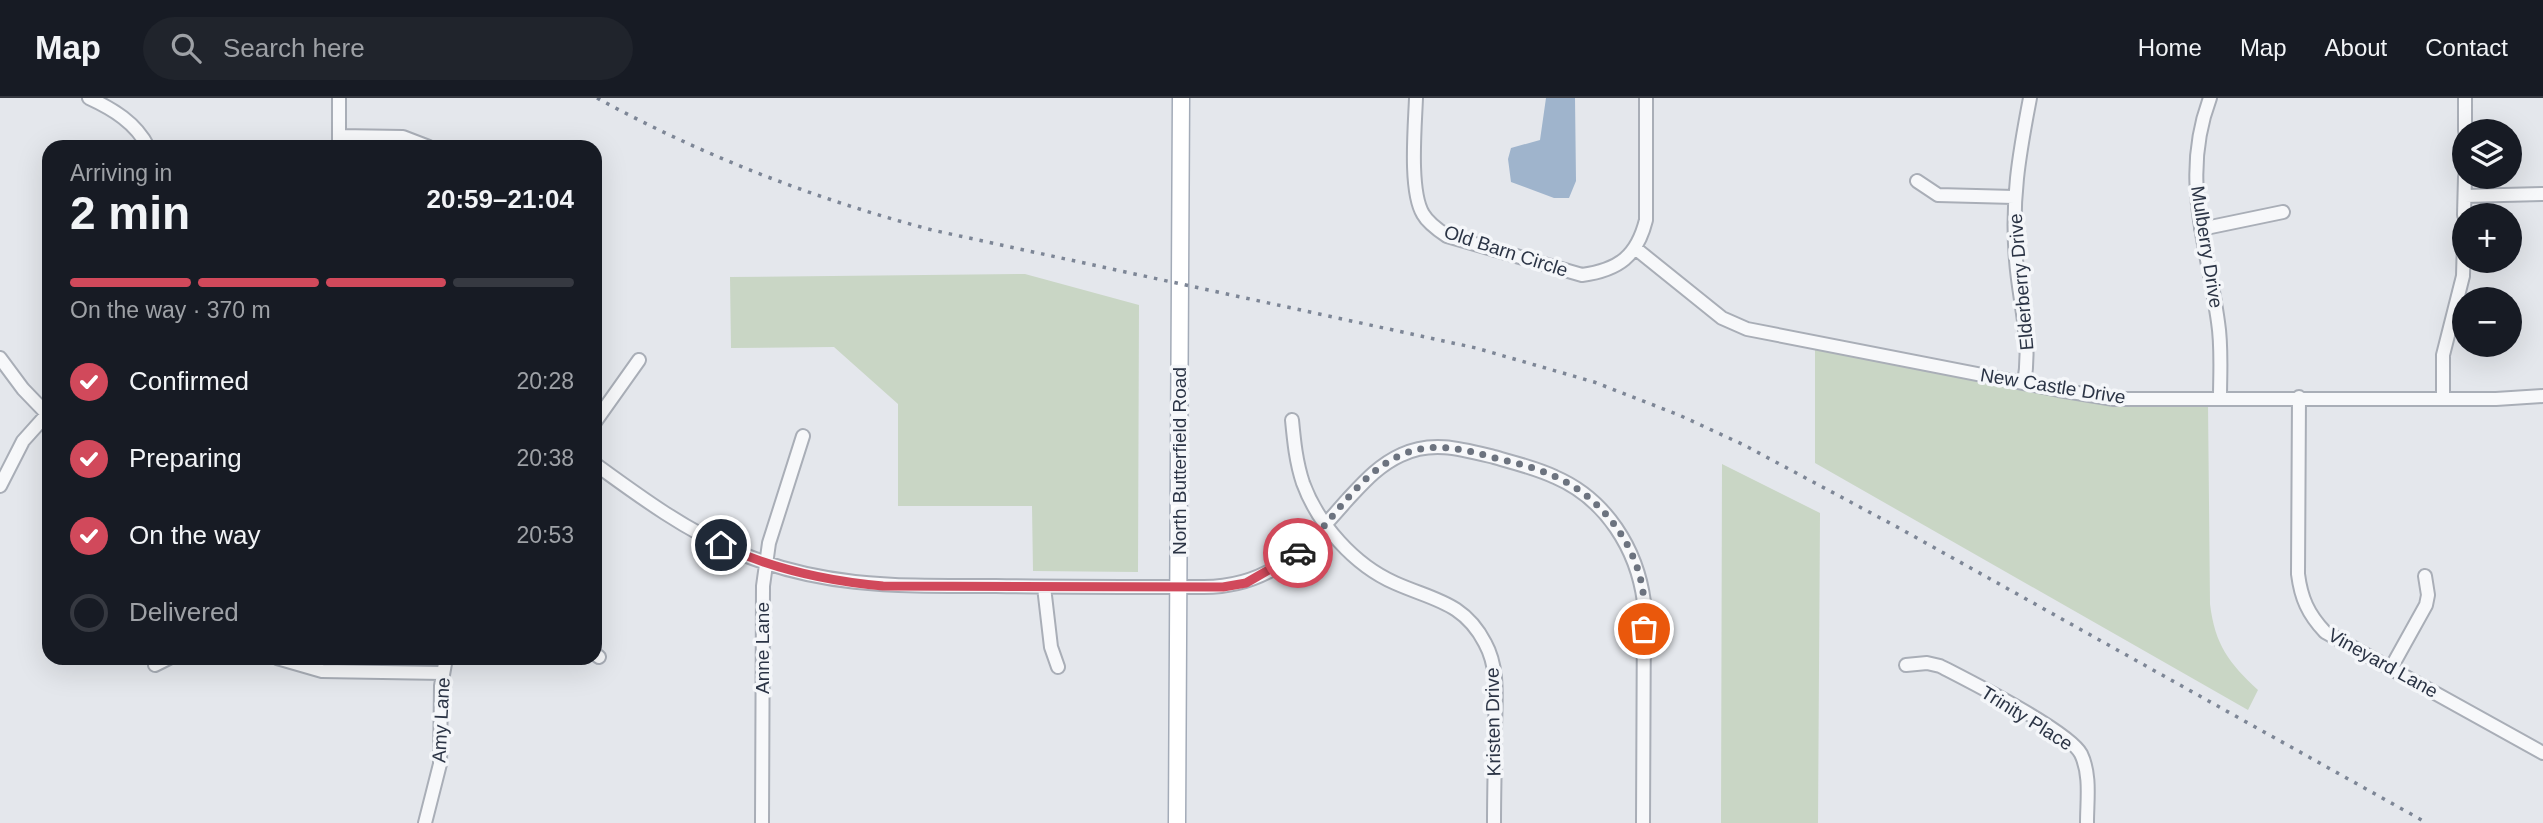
<!DOCTYPE html>
<meta charset="utf-8">
<style>
:root{--surface:#171b24;--page:#20242c;--text:#f1f3f6;--muted:#9ea1a6;--line:#363941;--accent:#d1495b}
body{margin:0;font-family:Helvetica,sans-serif;background:var(--page);color:var(--text);height:100vh;display:flex;flex-direction:column;font-size:26px;white-space:nowrap}
*{box-sizing:border-box;margin:0}
p{font-size:23px;color:var(--muted)}
.icon{flex:none;width:38px;height:38px;fill:none;stroke:currentColor;stroke-width:2;stroke-linecap:round;stroke-linejoin:round}
.map{position:relative;flex:1;overflow:hidden}
.drawer{position:absolute;left:42px;top:42px;width:560px;height:525px;display:flex;flex-direction:column;background:var(--surface);border-radius:21px;box-shadow:0 7px 28px #0002}
.drawer>*{flex:none}
.buttons{position:absolute;left:2452px;top:21px;display:grid;gap:14px}
.buttons a{display:grid;place-items:center;width:70px;height:70px;border-radius:50%;background:var(--surface);box-shadow:0 7px 28px #0002;font-size:35px}
.pin{position:absolute;display:grid;place-items:center;width:60px;height:60px;color:#fff;margin:-30px;border:4px solid #fff;border-radius:50%;box-shadow:0 2px 7px #0007}
.courier{position:absolute;display:grid;place-items:center;width:70px;height:70px;margin:-35px;border:5px solid #d1495b;border-radius:50%;background:#fff;color:#222;box-shadow:0 2px 9px #0007}
.overview em{font-style:normal;font-weight:600}
.overview div{display:flex;flex-direction:column-reverse}
.overview{display:flex;align-items:center;justify-content:space-between;height:119px;padding:0 28px}
h1{font-size:46px;font-weight:600;line-height:52px}
.bar{display:grid;grid-template-columns:repeat(4,1fr);gap:10px 7px;align-content:center;height:84px;padding:0 28px}
.bar i{height:9px;border-radius:5px;background:var(--line)}
.bar .current{background:var(--accent)}
.bar p{grid-column:span 4}
ol{padding:0 28px;list-style:none}
li{display:flex;align-items:center;gap:21px;height:77px}
li p{margin-inline-start:auto}
li .icon{padding:7px;border-radius:50%;background:var(--accent);color:#fff;stroke-width:4}
li:last-child{color:var(--muted)}
li i{width:38px;height:38px;border:4px solid var(--line);border-radius:50%}
header{display:flex;align-items:center;gap:42px;box-sizing:border-box;height:98px;padding:0 35px;background:var(--surface);border-bottom:2px solid var(--line)}
header strong{font-size:33px}
nav{display:flex;gap:38px;margin-inline-start:auto;font-size:24px}
.search{width:490px;height:63px;background:var(--page);display:flex;align-items:center;gap:18px;box-sizing:border-box;padding:0 24px;border-radius:38px;color:var(--muted);font-size:26px}
.map>svg:first-child{display:block}
.green{fill:#c9d6c5}
.water{fill:#9fb4cc}
.lines{fill:none;stroke-linecap:round;stroke-linejoin:round}
.minor-casing{stroke:#a9aeb7;stroke-width:16}
.major-casing{stroke:#a3abb8;stroke-width:19}
.minor{stroke:#f7f8fa;stroke-width:12}
.major{stroke:#fff;stroke-width:16}
.rail{stroke:#7d8696;stroke-width:3.5;stroke-dasharray:3.5 7;stroke-linecap:butt}
.done{stroke:#6c737f;stroke-width:7;stroke-dasharray:0 12.6}
.route{stroke:#d1495b;stroke-width:9}
.labels{text-anchor:middle;dominant-baseline:central;stroke-width:7;stroke-linejoin:round;paint-order:stroke}
.street-label{font-size:19px;fill:#2b3445;stroke:#f4f6f9}
</style>
<header>
<strong>Map</strong>
<div class="search"><svg class="icon" aria-label="search" viewBox="0 0 24 24"><circle cx="10" cy="10" r="6"/><path d="M15 15l6 6"/></svg>Search here</div>
<nav><a>Home</a><a>Map</a><a>About</a><a>Contact</a></nav>
</header>
<div class="map">
<svg width="2543" height="725" viewBox="0 0 2543 725">
<rect width="100%" height="100%" fill="#e4e7ec"/>
<path class="green" d="M1025 176 1139 207 1138 474 1033 473 1032 408H898V306L834 249 731 250 730 179Z
M1815 250 2071 299 2208 305 2210 506C2215 547 2229 565 2258 592L2248 612 1815 365Z
M1722 366 1820 415 1818 725H1721Z"/>
<path class="water" d="M1546 0H1575L1576 83 1569 100H1554L1511 84 1508 61 1511 50 1540 42Z"/>
<g class="lines">
<g class="minor-casing">
<path id="minor" d="M89 0C113 11 136 25 148 49
M339 0V49
M1416 0C1415 28 1409 93 1423 116 1428 125 1438 132 1447 138L1582 177C1619 172 1637 158 1646 122V0
M2210 0C2180 80 2207 144 2218 224 2222 249 2220 275 2220 300
M2465 33V0
M339 38 403 39 429 49
M1917 83 1938 97 2014 99
M2465 98 2543 96
M2464 117 2465 79
M2201 131 2283 114
M1635 150 1722 220 1747 231 2059 292 2114 301H2496L2543 298
M0 260 23 291 49 318
M2024 285C2032 243 2019 204 2016 162 2011 103 2019 57 2030 0
M2299 299 2298 476C2301 500 2308 516 2325 534L2543 655
M2443 300V257L2463 178 2464 141
M1292 322C1294 343 1296 364 1303 385 1318 426 1354 467 1395 485 1433 502 1464 504 1485 545 1500 572 1495 605 1495 634 1495 664 1494 695 1494 725
M595 324 639 262
M595 366C639 398 685 432 735 453 822 491 904 488 996 488 1065 489 1135 489 1204 489 1272 489 1306 449 1348 401 1364 384 1379 367 1401 357 1432 342 1462 351 1494 359 1515 365 1536 370 1555 379 1606 401 1637 451 1644 504L1643 725
M0 388 23 343 49 314
M1044 489 1051 549 1058 569
M595 556 599 559
M277 560 322 573 443 575
M155 567 169 560
M1906 567 1927 565 1940 568C1967 582 2069 633 2081 656 2091 677 2087 702 2087 725
M2391 570 2426 507 2428 497 2425 478
M425 725 440 666 441 588 446 560
M762 725 763 488 769 445 803 338"/>
</g>
<g class="major-casing">
<path id="major" d="M1177 725 1181 0"/>
</g>
<use href="#minor" class="minor"/>
<use href="#major" class="major"/>
<path class="rail" d="M597 0C703 58 815 101 932 132L1476 250 1594 284 1679 317 1744 347 1899 430 2427 725"/>
</g>
<g class="lines">
<path class="done" d="M1298 455C1333 425 1357 376 1401 357 1433 343 1463 351 1495 360 1516 365 1537 370 1556 379 1598 398 1631 439 1641 483 1645 499 1644 515 1644 531"/>
<path class="route" d="M721 447C772 471 827 483 883 488L1223 489 1246 485 1298 455"/>
</g>
<g class="labels">
<g class="street-label">
<text transform="translate(2207 149) rotate(81)">Mulberry Drive</text>
<text transform="translate(1506 153) rotate(18)">Old Barn Circle</text>
<text transform="translate(2021 184) rotate(-95)">Elderberry Drive</text>
<text transform="translate(2053 288) rotate(9)">New Castle Drive</text>
<text transform="translate(1179 363) rotate(-90)">North Butterfield Road</text>
<text transform="translate(762 550) rotate(-90)">Anne Lane</text>
<text transform="translate(2383 565) rotate(29)">Vineyard Lane</text>
<text transform="translate(2027 620) rotate(32)">Trinity Place</text>
<text transform="translate(441 622) rotate(-87)">Amy Lane</text>
<text transform="translate(1493 624) rotate(-91)">Kristen Drive</text>
</g>
</g>
</svg>
<div class="buttons">
<a><svg class="icon" aria-label="layers" viewBox="0 0 24 24"><path d="M12 4l9 5-9 5-9-5zM3 14l9 5 9-5"/></svg></a>
<a>+</a>
<a>−</a>
</div>
<div class="pin" style="left:1644px;top:531px;background:#ea580c"><svg class="icon" aria-label="bag" viewBox="0 0 24 24"><path d="M5 8h14l-1 12H6zM9 8a3 3 0 0 1 6 0"/></svg></div>
<div class="pin" style="left:721px;top:447px;background:#1f2937"><svg class="icon" aria-label="home" viewBox="0 0 24 24"><path d="M3 11l9-7 9 7M6 9v11h12V9"/></svg></div>
<div class="courier" style="left:1298px;top:455px"><svg class="icon" aria-label="car" viewBox="0 0 24 24"><path d="M5 17H2v-5l4-1 3-4h7l3 4 3 1v5h-3M9 17h6M6 11h13"/><circle cx="7" cy="17" r="2"/><circle cx="17" cy="17" r="2"/></svg></div>
<section class="drawer">
<div class="overview"><div><h1>2 min</h1><p>Arriving in</p></div><em>20:59–21:04</em></div>
<div class="bar"><i class="current"></i><i class="current"></i><i class="current"></i><i></i><p>On the way · 370 m</p></div>
<ol>
<li><svg class="icon" aria-label="check" viewBox="0 0 24 24"><path d="M5 12l5 5 9-10"/></svg>Confirmed<p>20:28</p></li>
<li><svg class="icon" aria-label="check" viewBox="0 0 24 24"><path d="M5 12l5 5 9-10"/></svg>Preparing<p>20:38</p></li>
<li><svg class="icon" aria-label="check" viewBox="0 0 24 24"><path d="M5 12l5 5 9-10"/></svg>On the way<p>20:53</p></li>
<li><i></i>Delivered</li>
</ol>
</section>
</div>
